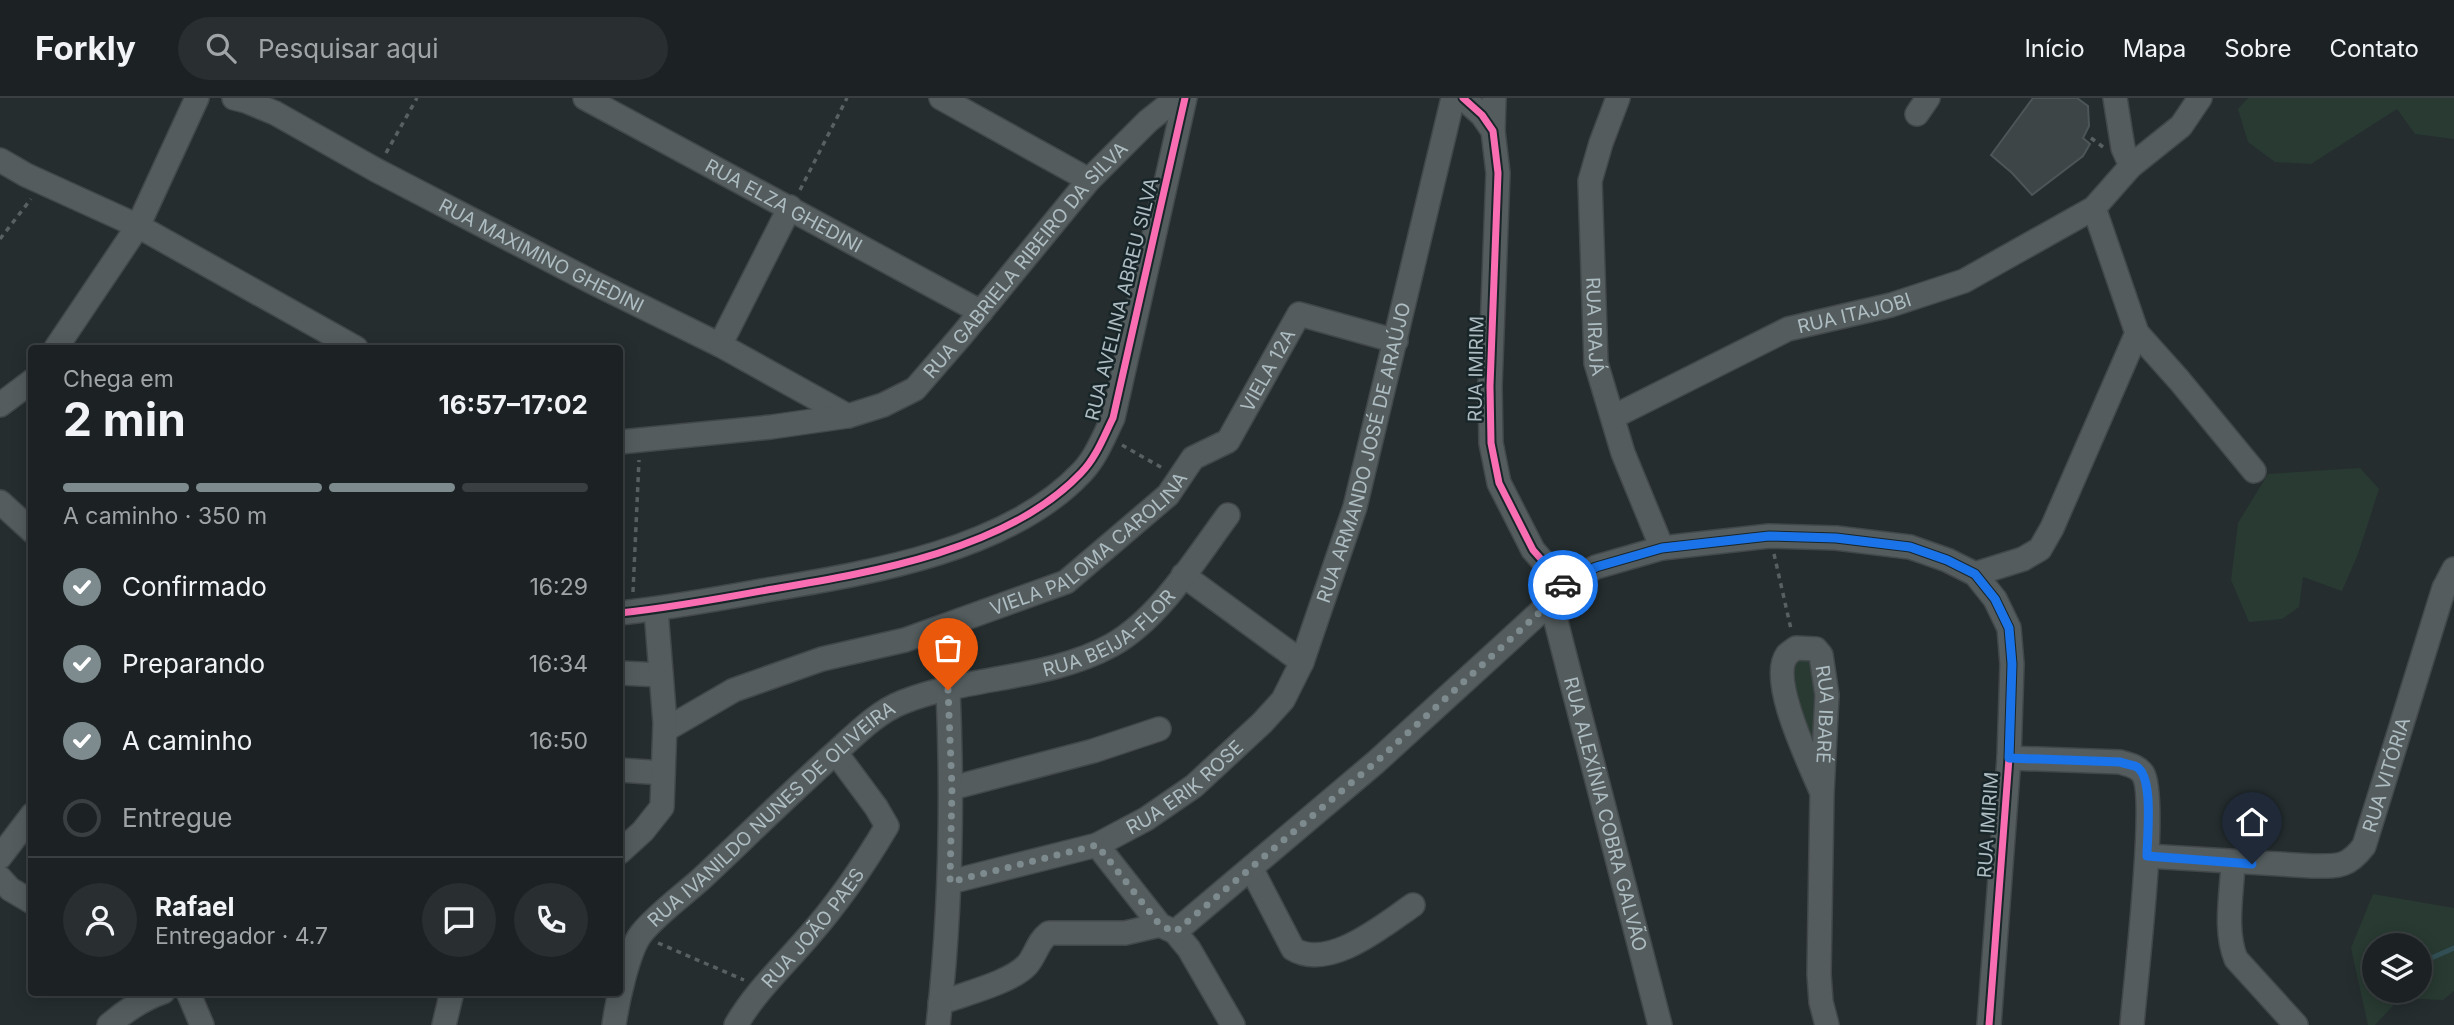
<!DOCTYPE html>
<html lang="pt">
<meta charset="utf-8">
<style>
:root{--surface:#1c2223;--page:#292f30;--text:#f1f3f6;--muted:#a0a4a6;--line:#3a3f41;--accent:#7d8b8f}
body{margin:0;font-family:Inter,sans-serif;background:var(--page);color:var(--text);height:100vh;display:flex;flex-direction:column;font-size:26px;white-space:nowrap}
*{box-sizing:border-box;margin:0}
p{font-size:23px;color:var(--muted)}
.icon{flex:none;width:38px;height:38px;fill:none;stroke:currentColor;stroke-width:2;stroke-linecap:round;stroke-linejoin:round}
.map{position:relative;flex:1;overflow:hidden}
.drawer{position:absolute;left:28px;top:247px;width:595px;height:651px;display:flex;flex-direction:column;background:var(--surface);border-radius:7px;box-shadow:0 4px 18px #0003,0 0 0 2px var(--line)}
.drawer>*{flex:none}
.tools{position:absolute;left:2362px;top:835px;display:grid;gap:14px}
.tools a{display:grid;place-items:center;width:70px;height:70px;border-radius:50%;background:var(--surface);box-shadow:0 4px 18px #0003,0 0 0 2px var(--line);font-size:35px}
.pin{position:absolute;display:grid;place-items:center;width:60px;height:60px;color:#fff;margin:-72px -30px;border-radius:50% 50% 50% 0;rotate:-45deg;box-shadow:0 0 7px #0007}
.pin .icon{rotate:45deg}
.courier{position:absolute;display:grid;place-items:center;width:70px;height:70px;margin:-35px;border:5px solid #1a73e8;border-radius:50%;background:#fff;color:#222;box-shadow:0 2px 9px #0007}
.summary em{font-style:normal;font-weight:700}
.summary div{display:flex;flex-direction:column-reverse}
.summary{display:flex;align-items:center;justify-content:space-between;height:119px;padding:0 35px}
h1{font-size:46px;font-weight:700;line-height:52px}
.bar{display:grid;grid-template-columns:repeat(4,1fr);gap:10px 7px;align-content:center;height:84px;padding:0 35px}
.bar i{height:9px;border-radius:5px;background:var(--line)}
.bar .selected{background:var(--accent)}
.bar p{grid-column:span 4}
.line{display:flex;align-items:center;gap:18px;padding:0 35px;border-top:2px solid var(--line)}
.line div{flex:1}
.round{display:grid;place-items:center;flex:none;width:74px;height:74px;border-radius:37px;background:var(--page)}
ol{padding:0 35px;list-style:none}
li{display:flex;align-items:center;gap:21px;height:77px}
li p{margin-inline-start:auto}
li .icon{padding:7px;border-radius:50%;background:var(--accent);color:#fff;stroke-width:4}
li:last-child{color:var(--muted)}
li i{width:38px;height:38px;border:4px solid var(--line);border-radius:50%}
header{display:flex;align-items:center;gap:42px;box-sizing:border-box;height:98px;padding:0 35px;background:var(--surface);border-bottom:2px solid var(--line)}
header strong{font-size:33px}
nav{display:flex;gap:38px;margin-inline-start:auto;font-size:24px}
.search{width:490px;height:63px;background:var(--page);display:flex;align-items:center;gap:18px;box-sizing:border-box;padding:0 24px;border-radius:38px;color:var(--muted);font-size:26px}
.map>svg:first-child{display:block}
.green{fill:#283a32;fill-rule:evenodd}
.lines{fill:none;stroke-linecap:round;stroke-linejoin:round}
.stream{stroke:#314f54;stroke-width:5}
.building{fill:#3e4547;stroke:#4c5558;stroke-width:2}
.minor-casing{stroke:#42484a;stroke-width:26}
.path{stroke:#586062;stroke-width:3.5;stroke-dasharray:5 5;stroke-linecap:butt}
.minor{stroke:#545c5e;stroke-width:23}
.cycleway-casing{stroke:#192629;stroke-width:11}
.cycleway{stroke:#f96db3;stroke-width:7}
.done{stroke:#7d8b8f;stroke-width:7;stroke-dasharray:0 12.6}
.route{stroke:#1a73e8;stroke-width:9}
.labels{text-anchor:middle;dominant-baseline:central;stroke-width:5;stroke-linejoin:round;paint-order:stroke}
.street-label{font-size:19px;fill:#adbdc2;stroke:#192629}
</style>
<header>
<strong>Forkly</strong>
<div class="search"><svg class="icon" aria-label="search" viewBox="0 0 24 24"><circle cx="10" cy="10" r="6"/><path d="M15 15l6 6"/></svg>Pesquisar aqui</div>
<nav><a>Início</a><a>Mapa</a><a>Sobre</a><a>Contato</a></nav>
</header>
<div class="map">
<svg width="2454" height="927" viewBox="0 0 2454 927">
<rect width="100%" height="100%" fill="#252d2f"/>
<path class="green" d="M2248 0H2454V41L2415 36 2397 11 2311 66 2275 64 2248 44 2238 11Z
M2360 370 2379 391 2358 456 2342 493 2303 479 2299 509 2282 521 2249 524 2231 482 2238 425 2268 376Z
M1804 557 1811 563 1817 581V663L1797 617 1791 561Z
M2373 796 2454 810V893L2443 902 2400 900 2375 927H2368L2351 850ZM2420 847V892H2375V847Z"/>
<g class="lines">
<path class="stream" d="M2420 865 2454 850"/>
</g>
<path class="building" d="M2033 0H2077L2088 8 2089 28 2083 40 2090 46 2083 58 2032 97 2012 75 1991 57Z"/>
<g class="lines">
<g class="minor-casing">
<g id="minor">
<path id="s1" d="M234 0 246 3 275 15 376 72 592 184 720 247 848 318"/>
<path id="s2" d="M585 0 981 214"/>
<path d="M941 0 1089 82"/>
<path d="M1463 0 1482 17 1493 33 1498 75 1490 288 1491 345 1499 385 1533 452 1563 486 1596 469 1662 450 1769 438 1836 440 1910 449 1947 462 1975 476 1995 501 2009 530 2012 566 2009 660 1989 927"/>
<path id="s3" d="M1618 0 1601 45 1590 83 1596 265 1623 355 1662 450"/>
<path d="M2115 0 2123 50 2131 68"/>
<path d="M1917 16 1928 0"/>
<path d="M1493 33 1494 0"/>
<path d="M0 62 26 77 138 128 356 250"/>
<path d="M2094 110 2137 235 2179 282 2254 373"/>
<path d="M720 247 790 109"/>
<path d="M56 250 138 128 197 0"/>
<path d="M0 307 32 283"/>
<path id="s4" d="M1613 319 1788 231 1891 207 1964 183 2094 110 2131 68 2181 28 2200 0"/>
<path id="s5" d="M620 344 771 329 848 318 883 307 915 291 961 238 1089 82 1148 23 1177 0"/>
<path d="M0 404 32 433"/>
<path d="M1975 476 2023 461 2040 451 2052 430 2137 235"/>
<path id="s6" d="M1183 477 1302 564 1355 409 1453 0"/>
<path id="s7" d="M1551 504 1660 927"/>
<path d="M620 515C669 510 718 501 767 492 868 475 1007 453 1081 375 1096 360 1104 338 1113 320L1185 0"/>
<path d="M620 575 661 577"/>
<path id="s8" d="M665 632 734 592 822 561 905 542 1066 484 1168 397 1193 360 1228 343 1299 216 1396 243"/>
<path d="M2009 660 2120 664C2129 667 2138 668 2143 676 2158 701 2135 887 2132 927"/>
<path d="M620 672 663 675"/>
<path d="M952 690 1093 653 1159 631"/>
<path id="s9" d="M1822 695C1811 668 1768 582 1787 557 1790 554 1793 552 1796 550L1816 551 1821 557 1827 597 1822 695 1819 876 1821 904 1827 927"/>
<path d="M1097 747 1160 827 1175 834 1189 851 1233 927"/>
<path d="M620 754 643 733 662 709 665 625 656 512"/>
<path id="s10" d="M2147 758 2312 768C2338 768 2347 770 2364 748L2444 490 2454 471"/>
<path d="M0 759 32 717"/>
<path d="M2233 765C2232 795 2224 832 2236 861L2296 927"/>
<path d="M1251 770 1293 851C1329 873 1384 827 1413 807"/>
<path d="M0 780 10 791 32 804"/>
<path id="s11" d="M950 784 1097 747 1146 721 1194 688 1262 625 1283 602 1302 564"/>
<path d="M1175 834 1376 664 1551 504 1563 486"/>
<path d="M188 894 202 927"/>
<path d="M940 905C963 896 1010 885 1027 867 1036 857 1037 844 1049 835H1125L1160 827"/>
<path d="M109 927C125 913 143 901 163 894"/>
<path d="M444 927 452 894"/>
<path id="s12" d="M614 927C617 905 628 853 641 836 655 818 682 798 700 782 745 740 789 696 835 655 855 637 877 614 903 604 968 578 1049 582 1112 547 1160 520 1196 460 1228 417"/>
<path id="s13" d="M736 927C755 894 783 868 808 839 838 805 864 767 887 728L876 709 836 655"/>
<path d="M938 927C951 814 953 706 948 592"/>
</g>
</g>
<path class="path" d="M2091 40 2103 49
M386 55 417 0
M800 92 847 0
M0 141 31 101
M1122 347 1164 371
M1774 456 1791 531
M633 494 639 362
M658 845 744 882"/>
<use href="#minor" class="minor"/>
<g class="cycleway-casing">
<path id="cycleway" d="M1463 0 1482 17 1493 33 1498 75 1490 288 1491 345 1499 385 1533 452 1563 486 1596 469 1662 450 1769 438 1836 440 1910 449 1947 462 1975 476 1995 501 2009 530 2012 566 2009 660 1989 927
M620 515C669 510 718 501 767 492 868 475 1007 453 1081 375 1096 360 1104 338 1113 320L1185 0"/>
</g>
<use href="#cycleway" class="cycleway"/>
</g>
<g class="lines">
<path class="done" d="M948 592 952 690 950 784 1097 747 1160 827 1175 834 1376 664 1551 504 1563 487"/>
<path class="route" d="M1563 487 1596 469 1662 450 1769 438 1836 440 1910 449 1947 462 1975 476 1995 501 2009 530 2012 566 2009 660 2120 664C2125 666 2133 667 2137 669 2154 680 2147 739 2147 758L2252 766"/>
</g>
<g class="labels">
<g class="street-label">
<text stroke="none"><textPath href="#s2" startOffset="226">RUA ELZA GHEDINI</textPath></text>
<text stroke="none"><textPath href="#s1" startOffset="346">RUA MAXIMINO GHEDINI</textPath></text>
<text stroke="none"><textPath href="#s5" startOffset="472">RUA GABRIELA RIBEIRO DA SILVA</textPath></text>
<text transform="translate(1122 201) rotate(-76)">RUA AVELINA ABREU SILVA</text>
<text stroke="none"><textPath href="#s4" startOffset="264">RUA ITAJOBI</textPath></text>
<text stroke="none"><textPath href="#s3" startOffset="233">RUA IRAJÁ</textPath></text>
<text transform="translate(1476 271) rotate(-89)">RUA IMIRIM</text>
<text stroke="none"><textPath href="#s8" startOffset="728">VIELA 12A</textPath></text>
<text stroke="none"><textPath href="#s6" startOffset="366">RUA ARMANDO JOSÉ DE ARAÚJO</textPath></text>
<text stroke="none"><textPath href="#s8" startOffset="469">VIELA PALOMA CAROLINA</textPath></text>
<text stroke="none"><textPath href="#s12" startOffset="667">RUA BEIJA-FLOR</textPath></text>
<text stroke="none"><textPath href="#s9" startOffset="245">RUA IBARÉ</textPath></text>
<text stroke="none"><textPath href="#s10" startOffset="299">RUA VITÓRIA</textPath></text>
<text stroke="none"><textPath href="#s11" startOffset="257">RUA ERIK ROSE</textPath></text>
<text stroke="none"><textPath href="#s7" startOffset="219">RUA ALEXÍNIA COBRA GALVÃO</textPath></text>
<text stroke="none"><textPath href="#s12" startOffset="273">RUA IVANILDO NUNES DE OLIVEIRA</textPath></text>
<text transform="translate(1988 727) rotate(-86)">RUA IMIRIM</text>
<text stroke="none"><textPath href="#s13" startOffset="124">RUA JOÃO PAES</textPath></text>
</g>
</g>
</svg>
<div class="tools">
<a><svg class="icon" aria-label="layers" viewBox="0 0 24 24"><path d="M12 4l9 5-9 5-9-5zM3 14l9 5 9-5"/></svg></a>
</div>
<div class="pin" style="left:948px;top:592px;background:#ea580c"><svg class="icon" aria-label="bag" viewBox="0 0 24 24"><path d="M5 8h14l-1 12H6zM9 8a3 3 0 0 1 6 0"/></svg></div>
<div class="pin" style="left:2252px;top:766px;background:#1f2937"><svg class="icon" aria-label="home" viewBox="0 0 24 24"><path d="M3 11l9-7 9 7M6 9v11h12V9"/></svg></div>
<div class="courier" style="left:1563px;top:487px"><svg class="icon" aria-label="car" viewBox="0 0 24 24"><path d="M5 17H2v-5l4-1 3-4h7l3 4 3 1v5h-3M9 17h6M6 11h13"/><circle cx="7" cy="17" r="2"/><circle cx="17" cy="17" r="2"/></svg></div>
<section class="drawer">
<div class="summary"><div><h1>2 min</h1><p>Chega em</p></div><em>16:57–17:02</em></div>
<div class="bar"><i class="selected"></i><i class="selected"></i><i class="selected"></i><i></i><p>A caminho · 350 m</p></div>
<ol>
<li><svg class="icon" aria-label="check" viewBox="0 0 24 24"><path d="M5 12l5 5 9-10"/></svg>Confirmado<p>16:29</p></li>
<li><svg class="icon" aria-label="check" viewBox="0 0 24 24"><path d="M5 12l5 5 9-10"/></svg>Preparando<p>16:34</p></li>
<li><svg class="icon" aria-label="check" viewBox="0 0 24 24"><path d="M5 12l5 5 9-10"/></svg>A caminho<p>16:50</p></li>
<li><i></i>Entregue</li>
</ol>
<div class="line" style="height:126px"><a class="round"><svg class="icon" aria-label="person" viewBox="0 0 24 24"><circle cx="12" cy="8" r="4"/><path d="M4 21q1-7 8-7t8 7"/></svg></a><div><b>Rafael</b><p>Entregador · 4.7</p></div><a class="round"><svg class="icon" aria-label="chat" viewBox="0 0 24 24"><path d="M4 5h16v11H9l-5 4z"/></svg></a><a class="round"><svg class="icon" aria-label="phone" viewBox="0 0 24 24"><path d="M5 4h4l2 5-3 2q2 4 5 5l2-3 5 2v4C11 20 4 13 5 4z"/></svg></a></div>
</section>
</div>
